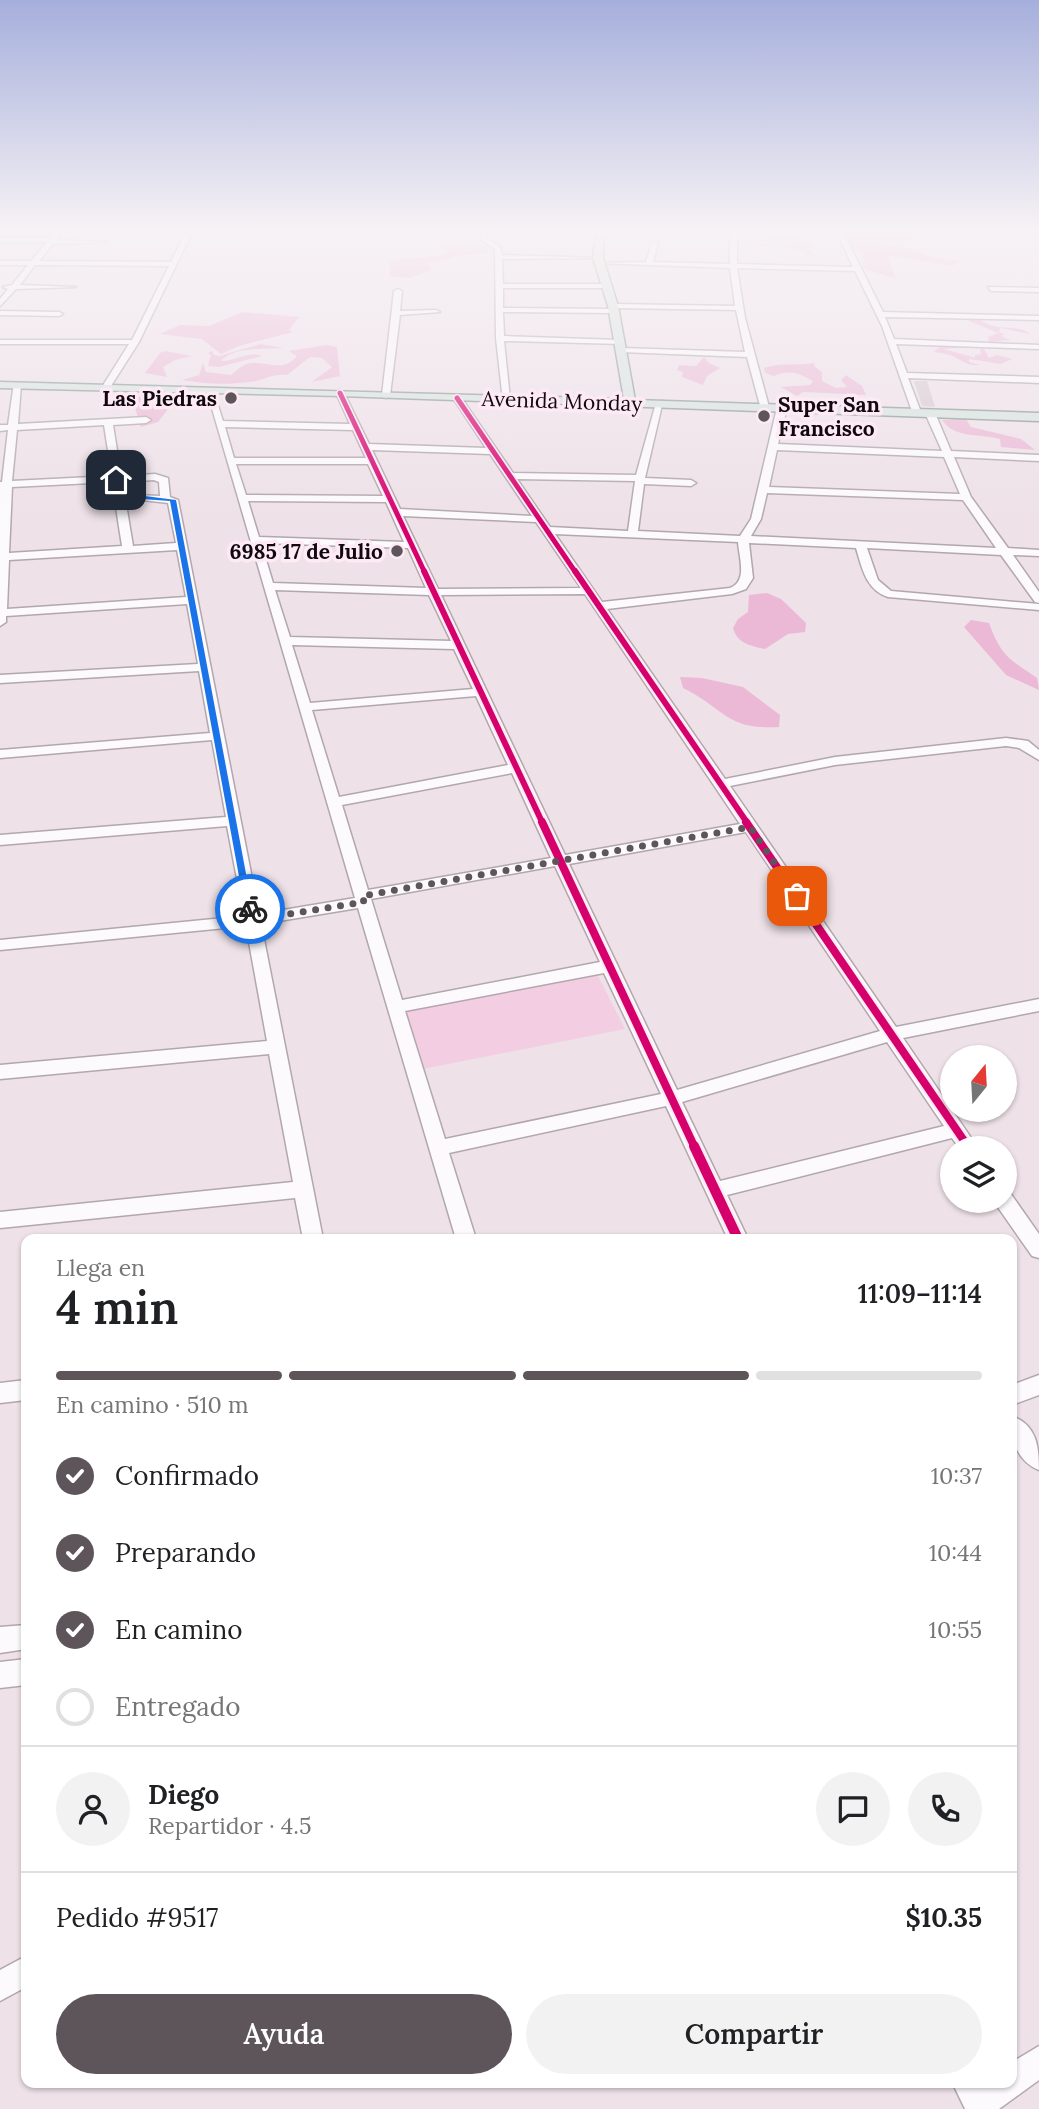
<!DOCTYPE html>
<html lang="es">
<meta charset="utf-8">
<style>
:root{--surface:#fff;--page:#f2f2f2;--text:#202124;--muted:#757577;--line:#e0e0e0;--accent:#5e555a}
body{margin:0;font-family:Lora,serif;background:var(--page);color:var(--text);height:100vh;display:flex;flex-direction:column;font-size:26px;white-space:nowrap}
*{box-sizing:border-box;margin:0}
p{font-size:23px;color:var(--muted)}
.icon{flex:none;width:38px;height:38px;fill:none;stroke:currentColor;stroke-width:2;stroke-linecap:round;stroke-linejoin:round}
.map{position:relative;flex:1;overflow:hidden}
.sheet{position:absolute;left:21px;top:1234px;width:996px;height:854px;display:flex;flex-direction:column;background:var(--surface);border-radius:14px;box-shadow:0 2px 5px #0004}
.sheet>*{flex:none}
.needle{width:46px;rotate:18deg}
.tools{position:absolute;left:940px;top:1045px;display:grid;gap:14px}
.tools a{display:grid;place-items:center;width:77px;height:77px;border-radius:50%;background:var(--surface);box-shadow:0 2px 5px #0004;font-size:35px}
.pin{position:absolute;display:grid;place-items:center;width:60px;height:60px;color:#fff;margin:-30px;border-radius:14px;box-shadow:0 4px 10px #0006}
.courier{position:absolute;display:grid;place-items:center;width:70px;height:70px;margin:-35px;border:5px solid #1a73e8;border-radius:50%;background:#fff;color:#222;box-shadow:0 2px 9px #0007}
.summary em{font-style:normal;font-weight:600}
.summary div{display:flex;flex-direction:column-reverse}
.summary{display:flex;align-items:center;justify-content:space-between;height:119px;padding:0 35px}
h1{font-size:46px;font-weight:600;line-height:52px}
.bar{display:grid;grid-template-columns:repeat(4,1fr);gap:10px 7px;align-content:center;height:84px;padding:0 35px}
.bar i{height:9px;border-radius:5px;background:var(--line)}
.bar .selected{background:var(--accent)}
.bar p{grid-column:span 4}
.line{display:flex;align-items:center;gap:18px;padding:0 35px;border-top:2px solid var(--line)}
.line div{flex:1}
.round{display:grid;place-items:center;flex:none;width:74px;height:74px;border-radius:37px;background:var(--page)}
ol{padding:0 35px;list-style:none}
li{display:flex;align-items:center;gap:21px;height:77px}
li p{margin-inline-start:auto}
li .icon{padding:7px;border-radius:50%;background:var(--accent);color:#fff;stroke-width:4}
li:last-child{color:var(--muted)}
li i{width:38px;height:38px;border:4px solid var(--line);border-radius:50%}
.action{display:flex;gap:14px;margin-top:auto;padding:14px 35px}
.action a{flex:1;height:80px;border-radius:42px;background:var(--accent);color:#fff;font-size:28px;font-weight:600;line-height:80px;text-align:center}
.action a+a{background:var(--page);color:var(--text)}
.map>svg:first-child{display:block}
.green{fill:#f3cee2}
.forest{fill:#ebb9d6}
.building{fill:#d5cad0}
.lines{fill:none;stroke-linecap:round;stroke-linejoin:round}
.minor-casing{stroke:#b1a7ad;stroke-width:3}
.major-casing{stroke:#889894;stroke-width:3}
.minor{fill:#fcfafc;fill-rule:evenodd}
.major{fill:#d7e3df;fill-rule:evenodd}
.cycleway-far3-casing{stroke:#feeaf4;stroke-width:8}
.cycleway-far2-casing{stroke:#feeaf4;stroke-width:10}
.cycleway-far1-casing{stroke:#feeaf4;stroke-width:12}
.cycleway-casing{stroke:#feeaf4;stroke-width:15}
.cycleway-far3{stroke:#d6006c;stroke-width:5}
.cycleway-far2{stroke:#d6006c;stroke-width:6}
.cycleway-far1{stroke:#d6006c;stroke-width:8}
.cycleway{stroke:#d6006c;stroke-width:10}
.route{fill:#1a73e8}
.done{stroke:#5e555a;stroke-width:7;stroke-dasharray:0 12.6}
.poi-dot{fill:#5e555a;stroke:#feeaf4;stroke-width:2.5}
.labels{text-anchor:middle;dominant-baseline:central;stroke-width:7;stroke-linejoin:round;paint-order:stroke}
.far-poi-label{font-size:21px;font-weight:bold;fill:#10090d;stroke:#feeaf4;text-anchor:end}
.far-street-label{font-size:21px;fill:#10090d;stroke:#feeaf4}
</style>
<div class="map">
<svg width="1039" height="2109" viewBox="0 0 1039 2109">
<rect width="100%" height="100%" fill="#eee1e8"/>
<path class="green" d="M597 974 625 1029 423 1069 406 1011Z"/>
<path class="forest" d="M890 228H925L939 231 921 233 914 240C900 239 886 241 873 243L908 248 934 258 961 261 953 266 888 256 896 279 863 268V254L847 243 850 234 855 229 874 231Z
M789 237 806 240 811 244 809 250 819 256 805 255 807 253 781 246 790 244 779 241H760L761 243 756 244 773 246 763 247 738 243Z
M444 244 491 247 486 253 454 256 444 261 425 262 432 270 411 278 390 277V261C409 256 432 260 450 252L440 248Z
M243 312 299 317 289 330 293 332 239 346 221 354 202 339 160 334 180 325 209 326Z
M969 317C979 318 982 322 990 325 1003 330 1019 325 1030 334L1000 328 999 332 1005 334 1001 336 1010 340 989 342 988 337 998 333 969 321Z
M260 344 283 348C266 349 232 347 221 361 236 361 248 351 262 356L219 367 208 366 211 355 208 353 212 351 214 355 219 356Z
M942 344 965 347 944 349C955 353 967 354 974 358L975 355 981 354 980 349H984L989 358 997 355 1012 359 1001 364 969 359V362L980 365C963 366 961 358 947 354 942 353 938 353 934 352Z
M326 345 337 347 340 376 312 382 332 367 322 358 310 357 287 375C272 373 263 381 249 382 226 385 205 384 182 380L199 375 203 363 206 372 231 375C235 372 241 366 246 364 264 358 281 375 297 356L289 351Z
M165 351 192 356 175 360 163 367 167 377 145 373 160 353Z
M704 357 709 363 720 368 707 376 703 385 682 377 683 372 677 370 679 365 696 366Z
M815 363 814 366 822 372V381L836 388 847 387 841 380 846 375 862 386 866 395 803 392 797 396 781 387 810 385 813 381C799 373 789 369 774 376L765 373 764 368C780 362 798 366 815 363Z
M151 395 173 403 158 422 141 427 132 398Z
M966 419 971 427 1021 439 1035 450 1001 447 1000 439C978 433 955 439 942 420Z
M767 593 781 599 806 623 805 632 788 634 765 649C750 646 737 643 733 628L738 619 748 612 749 595Z
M971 620 989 623C1001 656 1009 659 1037 678L1039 690 1006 675 964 627Z
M680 677 702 678 743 687 780 715 779 727C725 730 726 709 683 688Z"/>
<path class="building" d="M914 381H927L935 407 922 406Z"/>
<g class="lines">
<g class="minor-casing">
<path id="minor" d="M59 228H65L56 240 108 242 53 244 39 261 171 262 188 228H194L139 342 109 389 102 387 129 344H0V340H132L169 266 35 265 20 285 76 287 16 289 0 306V299L8 289 3 287 12 285 28 265H0V261H31L47 242H0V238H50Z
M489 228H496L487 236V239L500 247 502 255 602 258 502 259 503 284H606L610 286 606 288H503V308L614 309 618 311 614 313 503 312 504 336 619 340 622 344 504 341 510 399 503 401 496 338 495 249 481 240 482 234Z
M540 228 731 230 737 228V264L853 267 835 228H841L883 312 1039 316V320L885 317 894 339 1039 345V349L896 344 907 373 1039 377V383L908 378 921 412 913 414 882 326 855 271 737 268 745 318 769 407 761 409 747 357 621 352 617 350 621 348 745 352 736 310 613 308 609 306 613 304 735 306 730 268 595 263 646 262 652 243 655 241 658 243 653 262 730 264V234L543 230Z
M988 287 1039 288V292L991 291Z
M398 289 402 291 400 311 436 310 440 312 400 315 390 395 386 398 382 395 394 291Z
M0 311 59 312 63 314 59 316 0 315Z
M14 383 21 385 18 424 146 417 151 420 146 423 113 425 121 476 155 474 168 478 170 497 178 500 259 914 355 898 206 388 213 390 223 421 350 424 336 393 340 390 344 393 369 444 486 448 453 398 460 396 513 473 636 475 656 403 663 401 645 478 691 480 696 483 691 486 644 484 638 531 740 536 751 519 777 408 782 405 787 408 778 444 942 451 925 413 930 410 935 413 951 451 1039 455V461L954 457 971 497 1008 548 1039 550V556L1013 555 1039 592V603L1035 602 1001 555 867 548 878 580 891 591 1039 604V610L888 597C866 590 862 568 856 548L749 543 753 578 746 589 732 594 607 609 725 779 835 757 1006 738 1028 741 1039 750V760L1019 748 1006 746 835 765 730 786 896 1027 1039 999V1011L903 1038 978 1148H959L952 1138 727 1195 748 1239H728L666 1106 449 1153 476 1239H456L358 908 261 924 323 1239H303L295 1198 0 1228V1212L293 1182 269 1054 0 1079V1065L267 1041 246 926 0 950V940L244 916 227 826 0 845V835L226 817 212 740 0 758V750L210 733 199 671 0 683V675L198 664 187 604 6 616V622L0 626V482H2L8 430 0 431V425H8ZM104 425 112 476 12 481 17 430ZM225 427 353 430 366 458H234ZM372 450 490 454 532 516 400 509ZM777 450 944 457 960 494 769 487ZM236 464H368L383 496 246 495ZM517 479 635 481 628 531 550 527ZM154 480 159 482 160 496 135 495 124 491 122 482ZM112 482 122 546 9 553 12 487ZM767 493 963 500 996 548 751 536 761 519ZM125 498 168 503 176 543 133 546ZM248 501 386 502 404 542 259 537ZM403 516 536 522 581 588 438 589ZM555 534 738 542C739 558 748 581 730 588L602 602ZM261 543 408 548 426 588 273 583ZM177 550 186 597 7 609 9 560ZM275 590 429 595 451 641 290 637ZM585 594 740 824 565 855 441 595ZM292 645 454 649 473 689 310 703ZM476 696 508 765 339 797 312 710ZM512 773 551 858 368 890 342 805ZM746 832 880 1031 677 1090 569 864ZM555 866 600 962 402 1000 371 899ZM604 973 661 1094 445 1139 405 1011ZM887 1042 944 1126 720 1181 682 1102Z
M1004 1192 1011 1194 1039 1234V1258L1032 1256 997 1206 995 1200H1004Z
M1039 1375V1395L1012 1405V1385Z
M26 1380V1400L0 1403V1383Z
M1012 1416C1037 1425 1039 1447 1039 1470 1016 1461 1010 1437 1012 1416Z
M26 1625V1649L0 1653V1627Z
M26 1659V1685L0 1688V1662Z
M26 1956V1987L0 2001V1970Z
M1039 2046V2080L999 2109H965L952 2082H1012V2062Z"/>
</g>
<g class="major-casing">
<path id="major" d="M601 228H609L603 243V258L618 306 635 400 1039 413V421L340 396 0 388V382L624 399 608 306 593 258 595 243Z"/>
</g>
<use href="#minor" class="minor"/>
<use href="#major" class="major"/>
<g class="cycleway-far3-casing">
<path id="cycleway-far3" d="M340 393 425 573
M457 398 576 573"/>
</g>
<g class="cycleway-far2-casing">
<path id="cycleway-far2" d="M424 571 543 824
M575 571 748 824"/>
</g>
<g class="cycleway-far1-casing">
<path id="cycleway-far1" d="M542 822 695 1148
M746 822 969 1148"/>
</g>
<g class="cycleway-casing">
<path id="cycleway" d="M694 1146 738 1239"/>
</g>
<use href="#cycleway-far3" class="cycleway-far3"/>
<use href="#cycleway-far2" class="cycleway-far2"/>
<use href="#cycleway-far1" class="cycleway-far1"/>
<use href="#cycleway" class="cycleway"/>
</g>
<linearGradient id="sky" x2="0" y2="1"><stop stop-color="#a6afdc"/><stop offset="0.44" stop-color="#f7f2f5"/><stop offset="1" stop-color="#f7f2f5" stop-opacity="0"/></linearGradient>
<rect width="1039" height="523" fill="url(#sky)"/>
<path class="route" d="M113 478H118L123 492 129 494 176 500 253 911 245 909 170 501 128 498 117 495Z"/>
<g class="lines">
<path class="done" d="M250 909 252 920 364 902 362 896 750 827 797 896"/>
</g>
<g class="poi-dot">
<circle cx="231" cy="398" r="7"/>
<circle cx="764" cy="416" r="7"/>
<circle cx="397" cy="551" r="7"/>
</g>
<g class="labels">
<g class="far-poi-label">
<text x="217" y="398">Las Piedras</text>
<text x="778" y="404" text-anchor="start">Super San<tspan x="778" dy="24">Francisco</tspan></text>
<text x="383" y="551">6985 17 de Julio</text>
</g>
<g class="far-street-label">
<text transform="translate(562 401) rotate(2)">Avenida Monday</text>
</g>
</g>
</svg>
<div class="tools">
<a><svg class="needle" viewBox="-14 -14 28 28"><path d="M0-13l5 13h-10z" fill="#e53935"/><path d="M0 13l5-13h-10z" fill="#757577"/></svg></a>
<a><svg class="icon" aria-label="layers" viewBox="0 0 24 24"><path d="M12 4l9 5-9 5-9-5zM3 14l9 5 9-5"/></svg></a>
</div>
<div class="pin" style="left:797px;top:896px;background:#ea580c"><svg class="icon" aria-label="bag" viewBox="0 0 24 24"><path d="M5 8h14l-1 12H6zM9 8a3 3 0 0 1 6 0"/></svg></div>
<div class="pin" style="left:116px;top:480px;background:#1f2937"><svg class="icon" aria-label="home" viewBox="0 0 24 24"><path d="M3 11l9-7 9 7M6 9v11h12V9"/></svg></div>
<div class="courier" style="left:250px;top:909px"><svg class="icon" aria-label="bike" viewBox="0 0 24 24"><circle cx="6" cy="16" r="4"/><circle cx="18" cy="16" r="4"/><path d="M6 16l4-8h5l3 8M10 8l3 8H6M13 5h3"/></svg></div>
<section class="sheet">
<div class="summary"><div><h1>4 min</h1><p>Llega en</p></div><em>11:09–11:14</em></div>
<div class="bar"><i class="selected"></i><i class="selected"></i><i class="selected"></i><i></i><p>En camino · 510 m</p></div>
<ol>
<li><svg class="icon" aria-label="check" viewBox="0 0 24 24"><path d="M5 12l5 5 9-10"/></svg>Confirmado<p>10:37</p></li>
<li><svg class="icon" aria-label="check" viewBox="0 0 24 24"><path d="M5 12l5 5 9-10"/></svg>Preparando<p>10:44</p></li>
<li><svg class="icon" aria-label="check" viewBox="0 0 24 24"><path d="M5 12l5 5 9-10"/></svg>En camino<p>10:55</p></li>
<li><i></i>Entregado</li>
</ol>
<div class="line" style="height:126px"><a class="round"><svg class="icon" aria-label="person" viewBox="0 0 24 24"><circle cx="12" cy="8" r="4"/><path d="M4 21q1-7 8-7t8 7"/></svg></a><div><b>Diego</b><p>Repartidor · 4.5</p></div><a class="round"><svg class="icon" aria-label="chat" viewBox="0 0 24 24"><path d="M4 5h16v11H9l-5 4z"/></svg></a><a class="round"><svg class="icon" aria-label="phone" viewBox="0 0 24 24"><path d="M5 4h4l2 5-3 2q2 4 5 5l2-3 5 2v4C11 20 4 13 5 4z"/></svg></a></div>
<div class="line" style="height:91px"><div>Pedido #9517</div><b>$10.35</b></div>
<div class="action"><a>Ayuda</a><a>Compartir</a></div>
</section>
</div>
